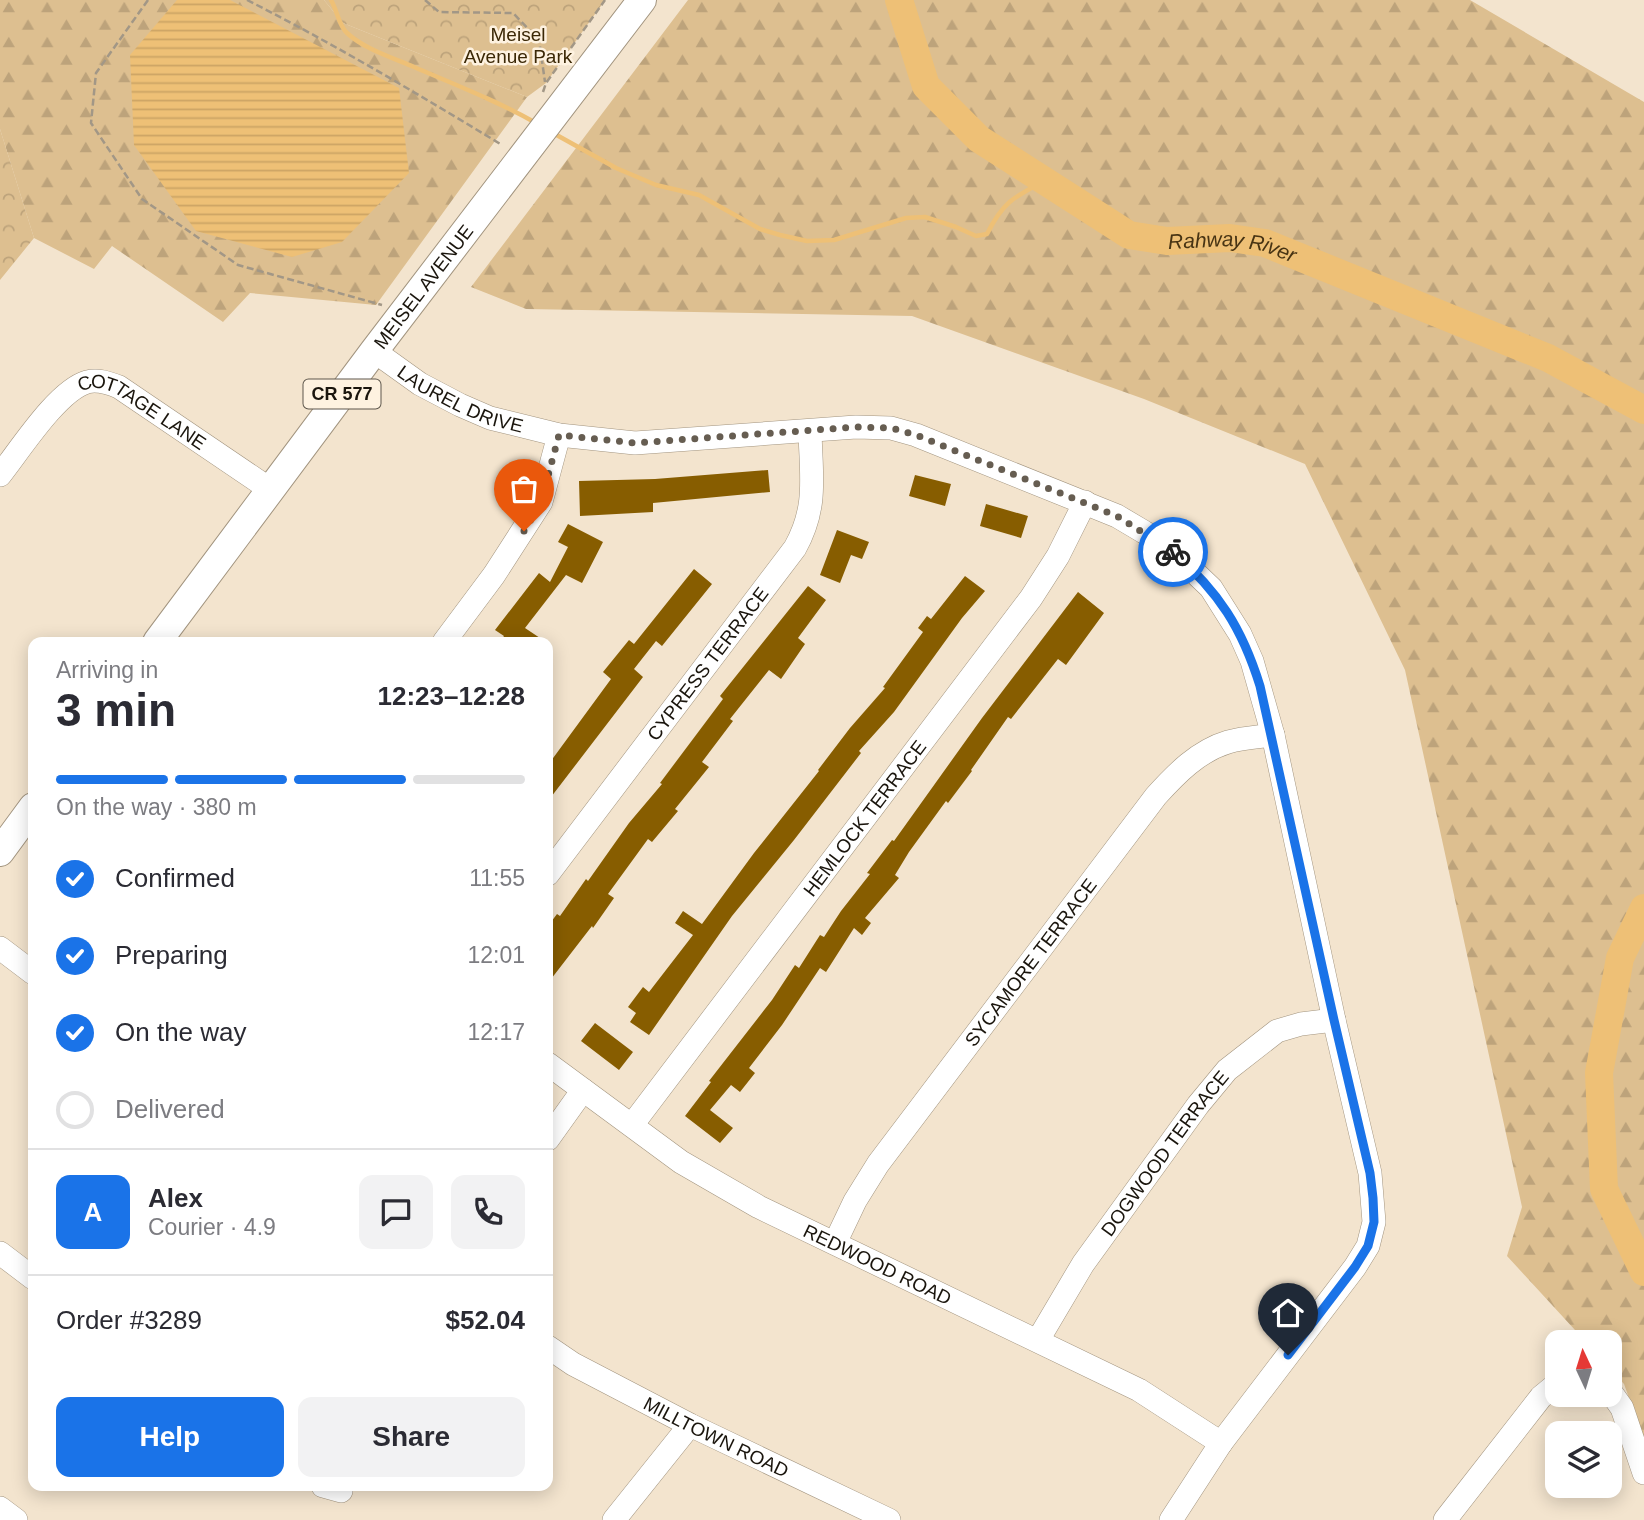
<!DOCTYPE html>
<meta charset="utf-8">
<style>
:root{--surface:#fff;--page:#f2f2f3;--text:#2b2b33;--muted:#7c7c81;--line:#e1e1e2;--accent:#1a73e8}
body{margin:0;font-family:Helvetica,sans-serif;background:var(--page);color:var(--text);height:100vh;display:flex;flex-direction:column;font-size:26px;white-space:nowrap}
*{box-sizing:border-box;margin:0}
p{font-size:23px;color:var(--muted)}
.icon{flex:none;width:38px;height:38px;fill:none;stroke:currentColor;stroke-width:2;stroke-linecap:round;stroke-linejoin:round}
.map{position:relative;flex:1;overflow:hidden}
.side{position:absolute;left:28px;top:637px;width:525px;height:854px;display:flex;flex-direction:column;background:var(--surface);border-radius:14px;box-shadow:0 4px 18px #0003}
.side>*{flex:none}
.needle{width:46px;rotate:356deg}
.fabs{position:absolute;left:1545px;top:1330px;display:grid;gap:14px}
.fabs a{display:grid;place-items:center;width:77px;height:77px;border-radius:14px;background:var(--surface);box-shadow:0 4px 18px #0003;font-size:35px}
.pin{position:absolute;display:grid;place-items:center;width:60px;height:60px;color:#fff;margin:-72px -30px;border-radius:50% 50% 50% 0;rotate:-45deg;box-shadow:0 0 7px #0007}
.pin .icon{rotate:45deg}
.courier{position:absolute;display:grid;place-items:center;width:70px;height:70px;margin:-35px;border:5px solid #1a73e8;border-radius:50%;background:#fff;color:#222;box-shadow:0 2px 9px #0007}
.head em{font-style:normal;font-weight:700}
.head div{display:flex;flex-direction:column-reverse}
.head{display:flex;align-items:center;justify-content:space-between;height:119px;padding:0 28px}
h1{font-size:46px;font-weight:700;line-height:52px}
.bar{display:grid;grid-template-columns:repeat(4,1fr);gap:10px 7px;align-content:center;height:84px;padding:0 28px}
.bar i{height:9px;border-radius:5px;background:var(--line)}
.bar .active{background:var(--accent)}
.bar p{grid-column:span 4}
.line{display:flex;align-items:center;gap:18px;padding:0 28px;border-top:2px solid var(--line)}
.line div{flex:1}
.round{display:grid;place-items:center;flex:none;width:74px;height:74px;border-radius:14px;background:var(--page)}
ol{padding:0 28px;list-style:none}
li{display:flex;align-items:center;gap:21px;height:77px}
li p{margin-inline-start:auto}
li .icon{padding:7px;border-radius:50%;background:var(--accent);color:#fff;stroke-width:4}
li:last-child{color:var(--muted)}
li i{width:38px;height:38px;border:4px solid var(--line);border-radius:50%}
.button{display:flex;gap:14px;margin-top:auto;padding:14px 28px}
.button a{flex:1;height:80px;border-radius:14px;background:var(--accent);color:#fff;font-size:28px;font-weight:700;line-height:80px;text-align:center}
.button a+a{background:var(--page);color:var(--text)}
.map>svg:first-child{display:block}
.forest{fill:url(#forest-firs)}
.park{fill:url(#park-crowns)}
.water{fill:url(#water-rules)}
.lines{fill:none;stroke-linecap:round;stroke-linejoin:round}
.stream{stroke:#eec076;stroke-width:4.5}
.river{stroke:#eec076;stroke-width:28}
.building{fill:#875d00}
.minor-casing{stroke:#a2947f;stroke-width:24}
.major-casing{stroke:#a2947f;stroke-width:30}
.path{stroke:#a29786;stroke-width:2.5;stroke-dasharray:7 3.5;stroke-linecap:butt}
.minor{stroke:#fff;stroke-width:23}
.major{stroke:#fff;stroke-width:28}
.done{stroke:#665d51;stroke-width:7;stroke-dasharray:0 12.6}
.route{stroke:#1a73e8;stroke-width:9}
.labels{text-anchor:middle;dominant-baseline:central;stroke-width:5;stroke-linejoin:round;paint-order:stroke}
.shield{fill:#fef2e0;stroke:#5e574c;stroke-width:2}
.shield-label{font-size:18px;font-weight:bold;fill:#1a150d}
.park-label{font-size:19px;fill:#3b2806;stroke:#fef2e0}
.street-label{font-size:19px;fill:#1a150d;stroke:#fef2e0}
.water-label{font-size:21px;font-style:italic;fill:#483414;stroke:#fef2e0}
</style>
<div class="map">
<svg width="1644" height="1520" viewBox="0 0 1644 1520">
<defs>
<pattern id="forest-firs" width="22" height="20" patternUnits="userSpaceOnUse" patternTransform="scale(1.75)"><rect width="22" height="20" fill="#ddbf90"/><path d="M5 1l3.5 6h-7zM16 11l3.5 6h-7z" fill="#bda37b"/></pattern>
<pattern id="park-crowns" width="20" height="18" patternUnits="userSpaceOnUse" patternTransform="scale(1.75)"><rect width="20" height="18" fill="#ddbf90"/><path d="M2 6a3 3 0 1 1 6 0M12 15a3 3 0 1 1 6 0" fill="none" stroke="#bda37b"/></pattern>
<pattern id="water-rules" width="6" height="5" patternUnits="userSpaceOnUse" patternTransform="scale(1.75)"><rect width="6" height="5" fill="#eec076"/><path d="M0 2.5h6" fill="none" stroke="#cca465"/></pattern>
</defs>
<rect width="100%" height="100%" fill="#f3e4ce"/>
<path class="forest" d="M0 0H324L343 23 527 97 376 305 250 293 223 322 112 246 94 269 34 238 0 129Z
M688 0H1470L1644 102V1440L1624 1384 1610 1368V1342H1586L1507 1256 1522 1207 1405 670 1305 464 1144 399 912 316 526 309 471 287Z"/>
<path class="park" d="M324 0H605L546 83 527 97 343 23Z
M0 129 34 238 0 280Z"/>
<path class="water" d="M177 0H230L399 88 409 173 342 242 292 257 196 231 134 145 130 55Z"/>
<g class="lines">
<path class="stream" d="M331 0C337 10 339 26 347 33 364 49 393 58 414 67 456 85 497 101 536 123
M553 133 616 168 656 185 699 195 760 229 780 235 807 241 834 240 906 218 925 217 956 227 976 236 987 234C1003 202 1014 197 1044 181"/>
<g class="river">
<path id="s1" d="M899 0 926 86 979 139 1129 235 1167 241 1230 238 1265 243 1548 358 1644 410"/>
<path d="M1644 908 1620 958 1599 1073 1604 1189 1644 1272"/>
</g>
</g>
<path class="building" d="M768 470 770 492 653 503V512L580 516 579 481 655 479Z
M915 475 951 484 945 506 909 496Z
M986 504 1028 516 1021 538 980 526Z
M568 524 603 542 582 583 566 575 525 628 546 642H500L504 636 495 630 539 573 550 582 568 547 558 542Z
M837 530 869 542 862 559 851 555 840 583 820 575Z
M694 569 712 584 662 646 656 641 634 669 643 677 548 801V765L611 679 603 672 629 640 634 644Z
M965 576 985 591 962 618 894 712 859 751 861 753 794 840 732 916 649 1035 630 1022 636 1013 628 1007 643 987 649 992 693 935 675 923 683 911 702 924 754 853 819 771 818 770 850 728 885 688 883 687 923 632 918 628 927 616 931 619Z
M808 586 826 600 798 638 805 644 781 679 769 670 730 719 733 721 702 762 709 767 675 809 678 811 652 842 648 839 608 894 614 898 593 928 592 926 548 983V926L557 914 560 916 586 879 588 881 629 823 662 784 660 783 723 699 720 696Z
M1078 592 1104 613 1066 665 1058 659 1011 719 1008 717 971 770 972 771 948 803 946 801 909 852 895 875 899 878 865 918 871 923 862 935 854 928 826 972 820 968 782 1025 749 1068 755 1073 740 1092 731 1085 710 1110 733 1128 720 1143 685 1116 711 1082 709 1081 772 1000 795 965 799 968 820 935 824 937 841 911 870 874 867 873 892 840 894 841 982 718Z
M595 1023 633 1052 619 1070 581 1041Z"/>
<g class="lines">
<g class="minor-casing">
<g id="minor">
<path id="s2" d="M374 351 420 384 460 405 490 418 559 435 635 443 856 427 891 428 916 435 1117 516 1144 532 1171 550 1211 588 1240 634 1252 661 1273 735 1334 1020 1370 1173 1374 1222 1368 1246 1355 1267 1221 1443 1171 1520"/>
<path id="s3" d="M0 475C20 450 57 391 87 382 98 379 109 383 119 387L271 490"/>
<path d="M444 642 494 575 541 502 559 435"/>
<path id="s4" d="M548 874 795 548C818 507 811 476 810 431"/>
<path d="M0 948 33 973"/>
<path id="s5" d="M548 1064 681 1162 759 1207 1139 1390 1221 1443"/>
<path id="s6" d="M632 1125 1031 598 1058 556 1085 502"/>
<path d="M548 1139 583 1090"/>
<path id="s7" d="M835 1243 855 1201 878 1164 1156 796C1176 774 1198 751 1228 742 1242 738 1258 737 1273 735"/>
<path d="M0 1253 33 1278"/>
<path id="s8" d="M1038 1340 1083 1264 1198 1105 1227 1070 1277 1031 1301 1024 1334 1020"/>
<path id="s9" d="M548 1347 573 1364 690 1425 889 1520"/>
<path d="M1610 1391 1622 1408 1644 1473"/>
<path d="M323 1486 341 1491"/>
<path d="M0 1508 16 1520"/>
<path d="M614 1520 690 1425"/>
<path d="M1445 1520 1541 1397 1558 1383"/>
</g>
</g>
<g class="major-casing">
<g id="major">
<path id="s10" d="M157 642 374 351 642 0"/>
<path d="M0 852 33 807"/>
</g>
</g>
<path class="path" d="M148 0 96 73 91 123 142 199 238 265 382 305
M247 0C334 44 418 94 502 145
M425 0 439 12 513 13 539 40 545 82
M543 92 546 83 605 0"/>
<use href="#minor" class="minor"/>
<use href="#major" class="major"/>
</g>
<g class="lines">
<path class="done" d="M524 531 541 502 559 435 635 443 856 427 891 428 916 435 1117 516 1173 552"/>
<path class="route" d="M1173 552C1219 592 1242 628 1260 686L1334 1020 1370 1173 1373 1198 1374 1222 1368 1246 1355 1267 1288 1355"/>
</g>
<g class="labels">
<rect class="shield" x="303.5" y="379.5" width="77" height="29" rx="5"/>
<g class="shield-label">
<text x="342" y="394">CR 577</text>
</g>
<g class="park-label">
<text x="518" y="34">Meisel<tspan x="518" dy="22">Avenue Park</tspan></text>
</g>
<g class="street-label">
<text stroke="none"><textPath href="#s10" startOffset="444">MEISEL AVENUE</textPath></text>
<text stroke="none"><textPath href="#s2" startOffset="100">LAUREL DRIVE</textPath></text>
<text stroke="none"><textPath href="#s3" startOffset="192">COTTAGE LANE</textPath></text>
<text stroke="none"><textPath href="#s4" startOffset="264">CYPRESS TERRACE</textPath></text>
<text stroke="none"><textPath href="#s6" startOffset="385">HEMLOCK TERRACE</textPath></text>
<text stroke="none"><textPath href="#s7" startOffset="343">SYCAMORE TERRACE</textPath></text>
<text stroke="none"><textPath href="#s8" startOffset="226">DOGWOOD TERRACE</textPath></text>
<text stroke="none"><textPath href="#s5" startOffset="387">REDWOOD ROAD</textPath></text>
<text stroke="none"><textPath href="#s9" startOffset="191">MILLTOWN ROAD</textPath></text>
</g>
<g class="water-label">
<text stroke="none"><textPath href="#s1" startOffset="448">Rahway River</textPath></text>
</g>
</g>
</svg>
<div class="fabs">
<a><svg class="needle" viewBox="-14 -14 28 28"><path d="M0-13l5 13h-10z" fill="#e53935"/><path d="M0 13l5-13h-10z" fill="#7c7c81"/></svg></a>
<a><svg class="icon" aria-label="layers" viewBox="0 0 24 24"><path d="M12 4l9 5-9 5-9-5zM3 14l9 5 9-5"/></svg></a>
</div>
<div class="pin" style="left:524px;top:531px;background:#ea580c"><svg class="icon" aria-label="bag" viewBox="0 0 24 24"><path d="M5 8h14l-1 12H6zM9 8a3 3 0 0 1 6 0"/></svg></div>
<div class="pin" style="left:1288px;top:1355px;background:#1f2937"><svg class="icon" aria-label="home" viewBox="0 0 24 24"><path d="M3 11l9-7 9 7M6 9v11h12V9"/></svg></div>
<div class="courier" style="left:1173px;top:552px"><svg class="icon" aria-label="bike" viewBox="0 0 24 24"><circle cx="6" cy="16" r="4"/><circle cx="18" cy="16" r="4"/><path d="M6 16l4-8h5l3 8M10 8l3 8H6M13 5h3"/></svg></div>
<section class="side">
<div class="head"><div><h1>3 min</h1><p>Arriving in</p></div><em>12:23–12:28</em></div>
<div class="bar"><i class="active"></i><i class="active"></i><i class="active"></i><i></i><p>On the way · 380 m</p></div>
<ol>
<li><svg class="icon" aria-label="check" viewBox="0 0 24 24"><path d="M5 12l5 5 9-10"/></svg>Confirmed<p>11:55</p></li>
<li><svg class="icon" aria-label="check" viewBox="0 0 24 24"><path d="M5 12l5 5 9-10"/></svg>Preparing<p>12:01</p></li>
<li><svg class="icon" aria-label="check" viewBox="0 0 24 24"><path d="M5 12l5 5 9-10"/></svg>On the way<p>12:17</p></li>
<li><i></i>Delivered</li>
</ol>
<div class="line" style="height:126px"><b class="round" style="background:var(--accent);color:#fff">A</b><div><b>Alex</b><p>Courier · 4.9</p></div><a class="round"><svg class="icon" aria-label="chat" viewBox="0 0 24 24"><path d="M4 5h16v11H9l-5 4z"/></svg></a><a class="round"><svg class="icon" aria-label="phone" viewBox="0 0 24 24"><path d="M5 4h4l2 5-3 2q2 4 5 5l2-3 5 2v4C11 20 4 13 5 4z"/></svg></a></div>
<div class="line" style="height:91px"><div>Order #3289</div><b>$52.04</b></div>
<div class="button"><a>Help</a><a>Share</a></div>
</section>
</div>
